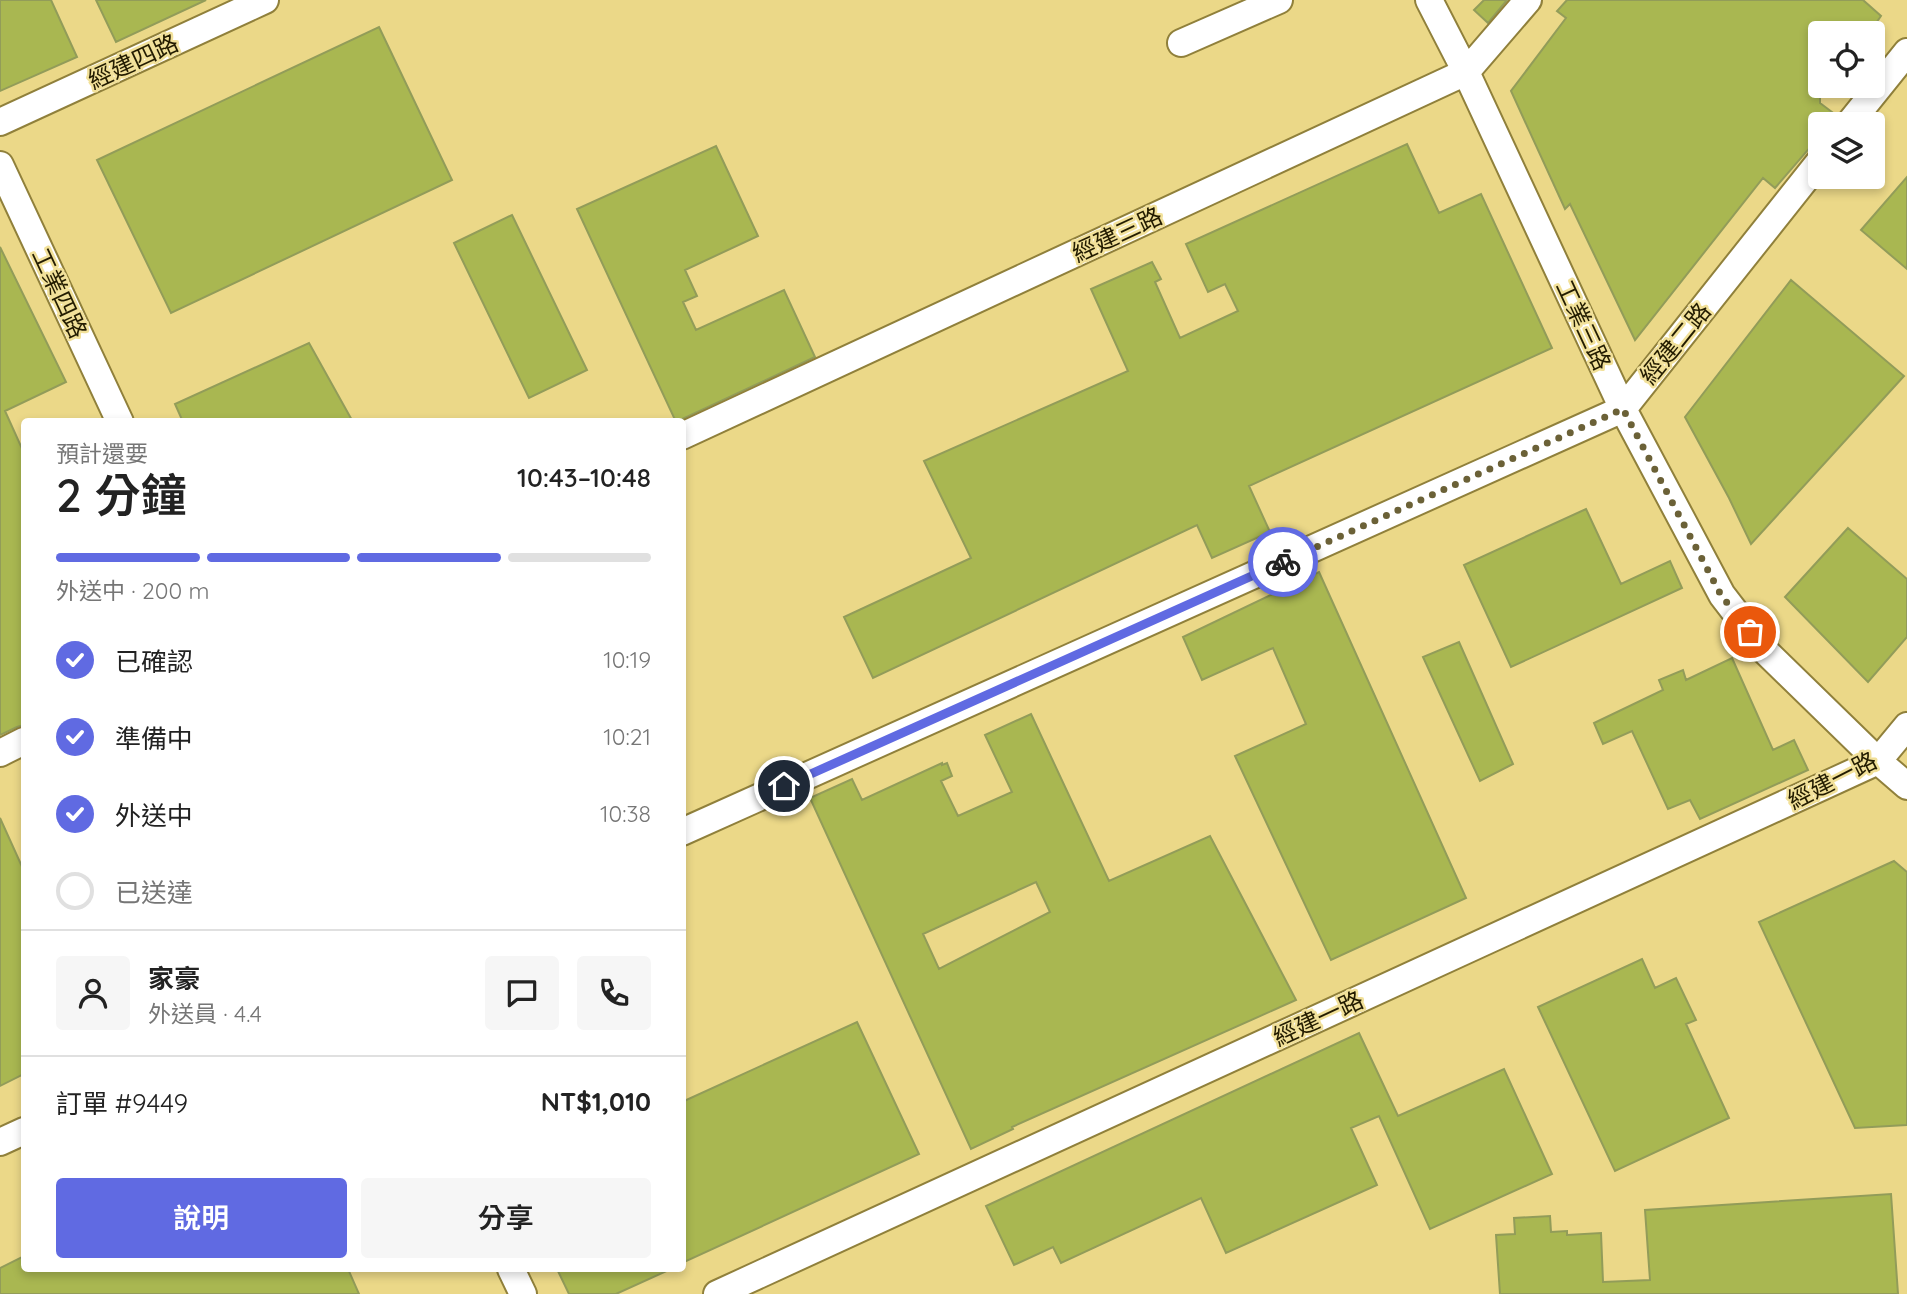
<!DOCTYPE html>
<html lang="zh-TW">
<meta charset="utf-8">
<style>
:root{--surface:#fff;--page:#f6f6f6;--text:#222;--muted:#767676;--line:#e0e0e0;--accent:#606ae2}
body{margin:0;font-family:Quicksand,"Noto Sans TC",sans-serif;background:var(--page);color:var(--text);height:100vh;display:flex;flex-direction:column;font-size:26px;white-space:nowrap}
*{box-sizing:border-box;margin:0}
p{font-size:23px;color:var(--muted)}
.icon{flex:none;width:38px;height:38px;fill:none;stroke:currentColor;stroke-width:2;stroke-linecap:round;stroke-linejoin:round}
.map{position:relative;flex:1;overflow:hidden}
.drawer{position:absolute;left:21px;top:418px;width:665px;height:854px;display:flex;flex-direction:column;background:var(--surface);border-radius:7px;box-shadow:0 4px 10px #0003}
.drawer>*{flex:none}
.fabs{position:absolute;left:1808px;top:21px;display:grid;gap:14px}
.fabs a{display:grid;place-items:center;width:77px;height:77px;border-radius:7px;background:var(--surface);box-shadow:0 4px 10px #0003;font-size:35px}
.pin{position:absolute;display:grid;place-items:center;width:60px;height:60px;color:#fff;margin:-30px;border:4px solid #fff;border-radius:50%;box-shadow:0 2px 7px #0007}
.courier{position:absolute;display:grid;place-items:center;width:70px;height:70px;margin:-35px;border:5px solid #606ae2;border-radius:50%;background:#fff;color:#222;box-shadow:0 2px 9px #0007}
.head em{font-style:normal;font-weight:600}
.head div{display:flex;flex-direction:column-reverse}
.head{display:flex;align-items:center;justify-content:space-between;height:119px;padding:0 35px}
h1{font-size:46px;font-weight:600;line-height:52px}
.bar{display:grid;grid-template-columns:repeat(4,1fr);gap:10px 7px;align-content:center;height:84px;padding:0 35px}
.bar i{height:9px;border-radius:5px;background:var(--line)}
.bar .selected{background:var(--accent)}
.bar p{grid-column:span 4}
.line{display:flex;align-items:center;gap:18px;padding:0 35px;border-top:2px solid var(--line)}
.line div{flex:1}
.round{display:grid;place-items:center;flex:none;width:74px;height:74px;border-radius:7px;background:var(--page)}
ol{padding:0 35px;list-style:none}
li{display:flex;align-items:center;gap:21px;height:77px}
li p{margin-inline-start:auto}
li .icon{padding:7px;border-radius:50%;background:var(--accent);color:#fff;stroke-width:4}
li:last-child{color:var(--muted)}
li i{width:38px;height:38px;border:4px solid var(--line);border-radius:50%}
.primary-button{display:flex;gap:14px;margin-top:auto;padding:14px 35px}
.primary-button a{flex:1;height:80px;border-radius:7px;background:var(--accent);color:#fff;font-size:28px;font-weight:600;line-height:80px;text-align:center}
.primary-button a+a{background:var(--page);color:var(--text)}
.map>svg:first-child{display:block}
.built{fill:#ebd888;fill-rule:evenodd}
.building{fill:#a9b751;stroke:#929c59;stroke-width:2;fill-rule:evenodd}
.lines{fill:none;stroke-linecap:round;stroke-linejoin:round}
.minor-casing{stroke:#90803b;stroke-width:30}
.minor{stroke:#fff;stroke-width:26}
.done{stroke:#6b6137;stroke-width:7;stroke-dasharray:0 12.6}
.route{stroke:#606ae2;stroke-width:9}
.labels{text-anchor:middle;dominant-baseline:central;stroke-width:5;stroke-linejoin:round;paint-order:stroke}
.street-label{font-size:24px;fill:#231c01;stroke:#f2e19a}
</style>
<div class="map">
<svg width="1907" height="1294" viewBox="0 0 1907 1294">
<rect width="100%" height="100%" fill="#f2e19a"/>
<path class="built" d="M0 0H1907V1294H0ZM1820 33H1872V86H1820ZM1820 124H1872V177H1820ZM24 422H682V1269H24Z"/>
<path class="building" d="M0 0H51L77 57 0 91Z
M96 0H206L116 42Z
M1484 0H1507L1488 23 1474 10Z
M1567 0H1863L1881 16 1869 33H1820V103L1836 115 1834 121 1831 124H1820V136L1775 188 1763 178 1635 340 1570 204 1565 209 1511 91 1566 18 1557 11Z
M379 27 452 180 171 313 97 160Z
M1407 144 1439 213 1481 194 1552 348 1249 486 1270 532 1212 558 1197 525 873 678 844 617 971 558 924 461 1128 371 1091 289 1152 262 1161 279 1155 282 1180 338 1238 311 1225 284 1208 292 1186 244Z
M716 146 758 236 685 270 697 296 683 302 696 330 784 290 815 357 676 422 577 209Z
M1907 177V269L1861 230Z
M512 215 587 370 529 398 454 243Z
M0 247 66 382 5 411 24 453V725L17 727 0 735Z
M1791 280 1904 376 1751 544 1729 498 1685 417Z
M309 343 353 422H183L175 404Z
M1586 509 1621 584 1670 561 1682 588 1511 667 1464 565Z
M1848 528 1907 579V637L1868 682 1785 597Z
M1319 572 1466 898 1331 960 1235 756 1306 724 1273 648 1202 680 1183 637Z
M1459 642 1513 764 1480 781 1423 657Z
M1732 658 1773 750 1794 740 1808 770 1700 819 1690 800 1668 809 1632 731 1603 744 1594 723 1663 690 1659 680 1683 670 1686 680Z
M1031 714 1109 881 1210 836 1296 1000 1012 1127 1013 1129 971 1149 810 798 852 779 862 800 942 763V765L947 763 952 776 941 781 958 816 1012 792 985 735ZM1036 882 1050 912 939 969 923 934Z
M0 818 24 871V1074L0 1086Z
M1894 861 1907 872V1125L1855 1128 1759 922Z
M1642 959 1655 988 1676 978 1696 1020 1686 1024 1729 1118 1615 1171 1538 1007Z
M857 1022 919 1154 682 1263V1102Z
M1359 1033 1398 1116 1504 1069 1552 1174 1430 1229 1379 1116 1351 1128 1377 1185 1226 1253 1201 1198 1061 1263 1053 1247 1014 1265 986 1206Z
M1891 1194 1898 1294H1500L1496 1235 1515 1234 1514 1218 1550 1216 1551 1232 1567 1231V1235L1601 1233 1603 1282 1650 1280 1645 1210Z
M24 1256V1269H348L359 1294H0V1268Z
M557 1269H671L616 1294H569Z"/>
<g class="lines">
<g class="minor-casing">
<path id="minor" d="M1429 0 1466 72 1623 409 1722 595 1765 651 1878 761 1907 786
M1181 43 1279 0
M0 122 265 0
M1849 124 1907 52
M0 165 120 422
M682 436 1466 72 1528 0
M0 753 24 741
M682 832 1623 409 1820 161
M0 1142 24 1131
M511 1269 523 1294
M717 1294 1878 761 1907 726"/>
</g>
<use href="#minor" class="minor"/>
</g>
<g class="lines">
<path class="done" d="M1283 562 1623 409 1721 595 1750 632"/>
<path class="route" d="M784 786 1283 562"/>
</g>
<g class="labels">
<g class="street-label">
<text transform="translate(133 61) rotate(-25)">經建四路</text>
<text transform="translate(1117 234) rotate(-25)">經建三路</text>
<text transform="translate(60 293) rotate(65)">工業四路</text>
<text transform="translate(1584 325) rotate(65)">工業三路</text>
<text transform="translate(1675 343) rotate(-51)">經建二路</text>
<text transform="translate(1832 780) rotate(-27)">經建一路</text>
<text transform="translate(1318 1018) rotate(-25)">經建一路</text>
</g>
</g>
</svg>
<div class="fabs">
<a><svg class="icon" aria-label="locate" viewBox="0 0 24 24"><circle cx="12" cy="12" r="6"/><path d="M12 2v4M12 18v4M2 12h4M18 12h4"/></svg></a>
<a><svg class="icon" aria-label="layers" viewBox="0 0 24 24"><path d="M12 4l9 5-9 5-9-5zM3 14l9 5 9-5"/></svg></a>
</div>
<div class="pin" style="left:1750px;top:632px;background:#ea580c"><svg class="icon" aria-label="bag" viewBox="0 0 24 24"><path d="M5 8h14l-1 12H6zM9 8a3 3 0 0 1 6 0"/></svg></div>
<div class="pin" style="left:784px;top:786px;background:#1f2937"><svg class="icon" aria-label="home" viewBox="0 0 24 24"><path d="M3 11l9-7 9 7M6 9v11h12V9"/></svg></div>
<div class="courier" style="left:1283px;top:562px"><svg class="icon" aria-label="bike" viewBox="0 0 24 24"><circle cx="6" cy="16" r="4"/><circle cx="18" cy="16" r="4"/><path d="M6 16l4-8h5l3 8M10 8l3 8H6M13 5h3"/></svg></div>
<section class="drawer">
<div class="head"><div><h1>2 分鐘</h1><p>預計還要</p></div><em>10:43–10:48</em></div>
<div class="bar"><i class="selected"></i><i class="selected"></i><i class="selected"></i><i></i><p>外送中 · 200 m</p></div>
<ol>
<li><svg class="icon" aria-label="check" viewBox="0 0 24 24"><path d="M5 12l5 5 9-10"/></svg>已確認<p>10:19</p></li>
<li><svg class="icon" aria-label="check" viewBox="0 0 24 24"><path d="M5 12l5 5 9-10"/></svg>準備中<p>10:21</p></li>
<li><svg class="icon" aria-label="check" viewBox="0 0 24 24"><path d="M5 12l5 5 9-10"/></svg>外送中<p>10:38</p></li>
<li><i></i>已送達</li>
</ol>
<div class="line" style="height:126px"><a class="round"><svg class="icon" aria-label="person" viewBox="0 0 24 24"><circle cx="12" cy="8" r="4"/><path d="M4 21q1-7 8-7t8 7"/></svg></a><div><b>家豪</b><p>外送員 · 4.4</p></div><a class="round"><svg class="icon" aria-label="chat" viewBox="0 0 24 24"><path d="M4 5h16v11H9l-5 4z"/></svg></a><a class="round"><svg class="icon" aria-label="phone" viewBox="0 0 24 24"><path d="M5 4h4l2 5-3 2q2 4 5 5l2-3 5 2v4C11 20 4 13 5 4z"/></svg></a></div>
<div class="line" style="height:91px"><div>訂單 #9449</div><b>NT$1,010</b></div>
<div class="primary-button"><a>說明</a><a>分享</a></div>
</section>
</div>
